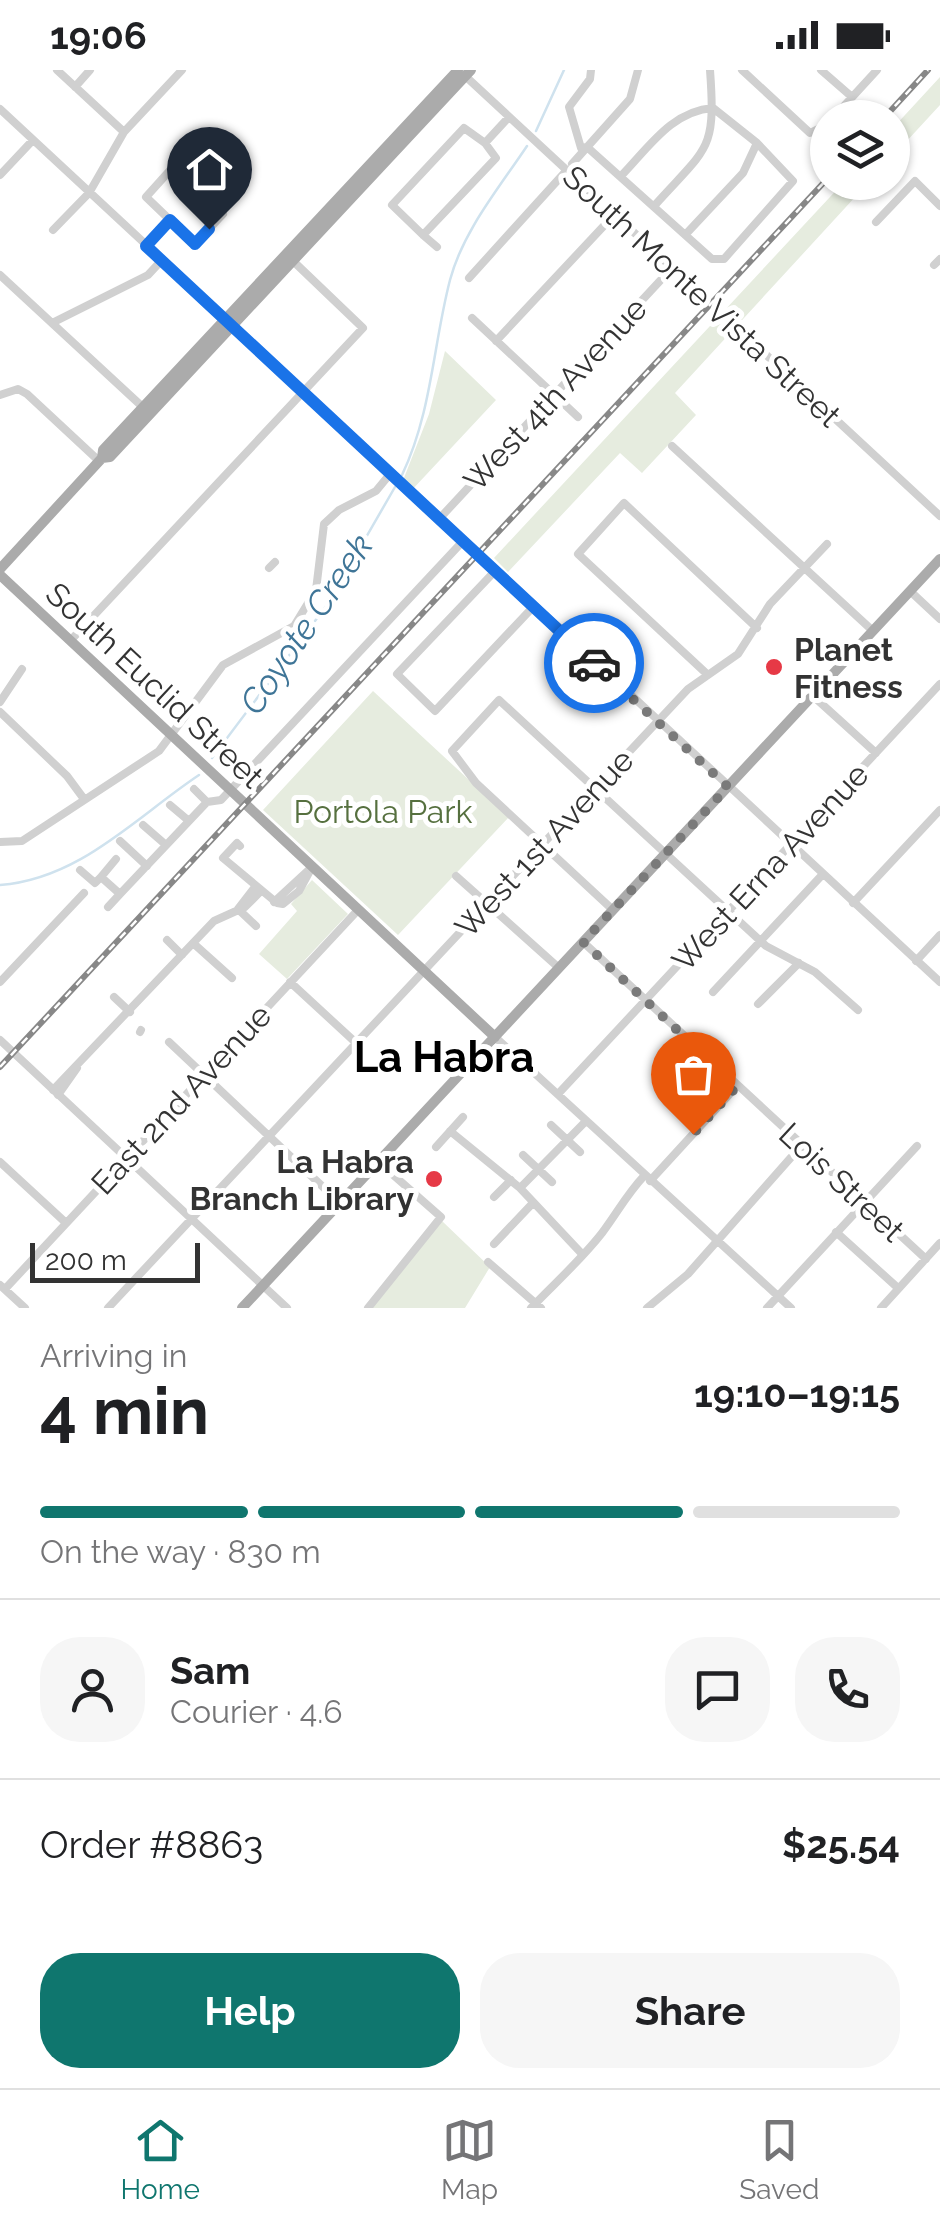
<!DOCTYPE html>
<meta charset="utf-8">
<style>
:root{--surface:#fff;--page:#f6f6f6;--text:#202124;--muted:#757577;--line:#e0e0e0;--accent:#0f766e}
body{margin:0;font-family:Raleway,sans-serif;background:var(--page);color:var(--text);height:100vh;display:flex;flex-direction:column;font-size:38px;white-space:nowrap}
*{box-sizing:border-box;margin:0}
p{font-size:32px;color:var(--muted)}
.icon{flex:none;width:55px;height:55px;fill:none;stroke:currentColor;stroke-width:2;stroke-linecap:round;stroke-linejoin:round}
.map{position:relative;height:1238px;overflow:hidden}
.panel{display:flex;flex-direction:column;background:var(--surface);flex:1}
.panel>*{flex:none}
.controls{position:absolute;left:810px;top:30px;display:grid;gap:20px}
.controls a{display:grid;place-items:center;width:100px;height:100px;border-radius:50%;background:var(--surface);box-shadow:0 2px 8px #0004;font-size:50px}
.scale{position:absolute;left:30px;bottom:25px;width:170px;box-sizing:border-box;padding-left:10px;border:5px solid #333;border-top:0;font-size:28px;line-height:35px;white-space:nowrap;color:#333;-webkit-text-stroke:8px #fff;paint-order:stroke}
.pin{position:absolute;display:grid;place-items:center;width:85px;height:85px;color:#fff;margin:-102px -42px;border-radius:50% 50% 50% 0;rotate:-45deg;box-shadow:0 0 10px #0007}
.pin .icon{rotate:45deg}
.courier{position:absolute;display:grid;place-items:center;width:100px;height:100px;margin:-50px;border:8px solid #1a73e8;border-radius:50%;background:#fff;color:#222;box-shadow:0 2px 12px #0007}
.headline em{font-style:normal;font-weight:700}
.headline div{display:flex;flex-direction:column-reverse}
.headline{display:flex;align-items:center;justify-content:space-between;height:170px;padding:0 40px}
h1{font-size:65px;font-weight:700;line-height:75px}
.bar{display:grid;grid-template-columns:repeat(4,1fr);gap:15px 10px;align-content:center;height:120px;padding:0 40px}
.bar i{height:12px;border-radius:8px;background:var(--line)}
.bar .active{background:var(--accent)}
.bar p{grid-column:span 4}
.line{display:flex;align-items:center;gap:25px;padding:0 40px;border-top:2px solid var(--line)}
.line div{flex:1}
.round{display:grid;place-items:center;flex:none;width:105px;height:105px;border-radius:40px;background:var(--page)}
.button{display:flex;gap:20px;margin-top:auto;padding:20px 40px}
.button a{flex:1;height:115px;border-radius:40px;background:var(--accent);color:#fff;font-size:40px;font-weight:700;line-height:115px;text-align:center}
.button a+a{background:var(--page);color:var(--text)}
.status{display:flex;justify-content:space-between;align-items:center;height:70px;padding:0 50px;background:var(--surface);direction:ltr}
.status svg{height:28px;fill:currentColor}
.dock{display:flex;justify-content:space-around;align-items:center;height:140px;border-top:2px solid var(--line);background:var(--surface);font-size:28px;color:var(--muted)}
.dock a{display:grid;justify-items:center;gap:5px}
.dock .active{color:var(--accent)}
.map>svg:first-child{display:block}
.green{fill:#e6ecdf}
.lines{fill:none;stroke-linecap:round;stroke-linejoin:round}
.stream{stroke:#cfe2ee;stroke-width:2.5}
.minor{stroke:#d0d0d0;stroke-width:8}
.major{stroke:#ababab;stroke-width:10}
.rail-casing{stroke:#888;stroke-width:6}
.rail{stroke:#fff;stroke-width:2.5;stroke-dasharray:8;stroke-linecap:butt}
.done{stroke:#7a7a7a;stroke-width:10;stroke-dasharray:0 18}
.route{stroke:#1a73e8;stroke-width:12}
.poi-dot{fill:#e63946;stroke:#fff;stroke-width:4}
.labels{text-anchor:middle;dominant-baseline:central;stroke-width:10;stroke-linejoin:round;paint-order:stroke}
.street-label{font-size:32px;fill:#333;stroke:#fff}
.poi-label{font-size:32px;font-weight:bold;fill:#333;stroke:#fff;text-anchor:start}
.park-label{font-size:32px;fill:#56703f;stroke:#fff}
.water-label{font-size:35px;font-style:italic;fill:#3f7597;stroke:#fff}
.district-label{font-size:42px;font-weight:bold;fill:#000;stroke:#fff}
</style>
<div class="status"><b>19:06</b><svg viewBox="0 0 49 12"><path d="M0 12V9h3v3zM5 12V6h3v6zM10 12V3h3v9zM15 12V0h3v12zM26 1h20v11H26zM47 4h2v5h-2z"/></svg></div>
<div class="map">
<svg width="940" height="1238" viewBox="0 0 940 1238">
<rect width="100%" height="100%" fill="#fff"/>
<path class="green" d="M940 7V35L893 86V58Z
M843 113H868L675 323 696 345 642 403 620 383 508 502 494 488Z
M445 281 496 330 411 421 402 413 429 344Z
M373 621 509 747 398 865 263 740Z
M312 810 348 844 287 909 259 884 297 841 291 834Z
M442 1151 490 1197 465 1238H369Z"/>
<g class="lines">
<path class="stream" d="M536 61 564 0
M402 405C432 342 433 275 450 210 463 161 499 118 527 76
M212 688 327 535 395 417
M0 815C80 809 136 747 199 705"/>
<path class="minor" d="M57 0 124 62
M591 0 590 9 569 37 581 78 587 77 712 189H724L793 111 757 73 713 38C672 41 649 77 622 105
M742 0 810 63 828 54
M821 0 852 27
M463 4 940 446
M75 17 90 0
M0 39 940 912
M833 48 877 0
M464 58 485 73 496 88 423 165 392 135Z
M485 73 509 47
M572 94 630 29 638 0
M173 97 223 144 195 174 146 127Z
M0 105 33 70
M655 135C708 76 716 82 710 0
M876 152 915 111 940 136
M53 160 89 123 124 62 182 0
M686 164 743 103 757 73
M423 165 437 177
M146 176 171 150
M934 195 940 189
M0 205 147 341
M469 208 567 100
M472 248 578 347
M52 253 148 205 161 191
M496 271 614 145
M0 325 18 319 27 324 99 391
M672 376 873 561
M440 448 671 199
M269 498 275 492
M496 500 397 604 435 641 534 536
M910 521 940 549
M71 570 363 258 292 190
M708 605 578 484 624 433 757 558
M813 626 876 683
M0 632 22 599
M0 642 67 706 84 729
M194 719 207 732
M170 735 189 751
M143 755 166 775
M120 771 147 796
M0 772 22 771 159 681 223 595 294 556 316 520 324 454 339 440 376 421 390 404
M240 776 237 773 223 788 277 833 283 834 299 821 312 797
M80 800 95 813 101 807 120 824 207 732 221 730 464 470
M456 806 559 898
M101 807 116 789
M274 832 312 797
M853 833 940 740
M108 837 120 824
M238 839 255 817
M238 839 256 856
M613 840 476 713 452 681 499 630 766 876 815 902 858 940
M167 870 182 885
M583 872 926 1189
M193 873 232 908
M916 891 940 865
M0 912 84 823
M290 912 354 971
M713 922 823 804
M114 927 130 942
M758 934 799 893
M140 962 141 960
M495 967 791 1238
M0 970 287 1238
M169 972 340 1133
M53 1020 214 851 245 837 260 822
M558 1024 940 614
M58 1025 77 998
M551 1055 580 1082
M450 1061 520 1118 583 1185
M436 1077 463 1047
M523 1085 552 1112
M0 1092 65 1152
M650 1111 737 1016
M520 1118 586 1051
M494 1127 511 1110
M836 1162 898 1218
M494 1174 531 1135
M488 1192 541 1238
M0 1215 25 1238
M5 1219 358 840
M108 1238 688 619 738 584 770 534 827 474
M368 1238 441 1147 391 1103
M531 1238C555 1213 581 1190 602 1163 617 1143 627 1124 644 1106
M647 1238 688 1204 802 1075
M767 1238 917 1076
M881 1238 940 1173"/>
<path class="major" d="M102 388 110 387 471 0
M0 499 102 388 103 380 458 0
M0 505 495 967
M242 1238 940 489"/>
<g class="rail-casing">
<path id="rail" d="M884 48 928 0
M0 997 828 108"/>
</g>
<use href="#rail" class="rail"/>
</g>
<g class="lines">
<path class="done" d="M594 593 728 717 583 872 737 1016 693 1064"/>
<path class="route" d="M209 159 195 174 170 150 146 176 594 593"/>
</g>
<g class="poi-dot">
<circle cx="774" cy="597" r="10"/>
<circle cx="434" cy="1109" r="10"/>
</g>
<g class="labels">
<g class="street-label">
<text transform="translate(702 226) rotate(43)">South Monte Vista Street</text>
<text transform="translate(555 324) rotate(-47)">West 4th Avenue</text>
<text transform="translate(155 615) rotate(43)">South Euclid Street</text>
<text transform="translate(544 773) rotate(-47)">West 1st Avenue</text>
<text transform="translate(770 797) rotate(-47)">West Erna Avenue</text>
<text transform="translate(181 1029) rotate(-47)">East 2nd Avenue</text>
<text transform="translate(842 1112) rotate(43)">Lois Street</text>
</g>
<g class="poi-label">
<text x="794" y="579">Planet<tspan x="794" dy="37">Fitness</tspan></text>
<text x="414" y="1091" text-anchor="end">La Habra<tspan x="414" dy="37">Branch Library</tspan></text>
</g>
<g class="park-label">
<text x="383" y="741">Portola Park</text>
</g>
<g class="water-label">
<text transform="translate(306 554) rotate(-56)">Coyote Creek</text>
</g>
<g class="district-label">
<text x="444" y="987">La Habra</text>
</g>
</g>
</svg>
<div class="controls">
<a><svg class="icon" aria-label="layers" viewBox="0 0 24 24"><path d="M12 4l9 5-9 5-9-5zM3 14l9 5 9-5"/></svg></a>
</div>
<div class="scale">200 m</div>
<div class="pin" style="left:693px;top:1064px;background:#ea580c"><svg class="icon" aria-label="bag" viewBox="0 0 24 24"><path d="M5 8h14l-1 12H6zM9 8a3 3 0 0 1 6 0"/></svg></div>
<div class="pin" style="left:209px;top:159px;background:#1f2937"><svg class="icon" aria-label="home" viewBox="0 0 24 24"><path d="M3 11l9-7 9 7M6 9v11h12V9"/></svg></div>
<div class="courier" style="left:594px;top:593px"><svg class="icon" aria-label="car" viewBox="0 0 24 24"><path d="M5 17H2v-5l4-1 3-4h7l3 4 3 1v5h-3M9 17h6M6 11h13"/><circle cx="7" cy="17" r="2"/><circle cx="17" cy="17" r="2"/></svg></div>
</div>
<section class="panel">
<div class="headline"><div><h1>4 min</h1><p>Arriving in</p></div><em>19:10–19:15</em></div>
<div class="bar"><i class="active"></i><i class="active"></i><i class="active"></i><i></i><p>On the way · 830 m</p></div>
<div class="line" style="height:180px"><a class="round"><svg class="icon" aria-label="person" viewBox="0 0 24 24"><circle cx="12" cy="8" r="4"/><path d="M4 21q1-7 8-7t8 7"/></svg></a><div><b>Sam</b><p>Courier · 4.6</p></div><a class="round"><svg class="icon" aria-label="chat" viewBox="0 0 24 24"><path d="M4 5h16v11H9l-5 4z"/></svg></a><a class="round"><svg class="icon" aria-label="phone" viewBox="0 0 24 24"><path d="M5 4h4l2 5-3 2q2 4 5 5l2-3 5 2v4C11 20 4 13 5 4z"/></svg></a></div>
<div class="line" style="height:130px"><div>Order #8863</div><b>$25.54</b></div>
<div class="button"><a>Help</a><a>Share</a></div>
</section>
<nav class="dock">
<a class="active"><svg class="icon" aria-label="home" viewBox="0 0 24 24"><path d="M3 11l9-7 9 7M6 9v11h12V9"/></svg>Home</a>
<a><svg class="icon" aria-label="map" viewBox="0 0 24 24"><path d="M3 6l6-2 6 2 6-2v14l-6 2-6-2-6 2zM9 4v14M15 6v14"/></svg>Map</a>
<a><svg class="icon" aria-label="saved" viewBox="0 0 24 24"><path d="M7 4h10v16l-5-4-5 4z"/></svg>Saved</a>
</nav>
